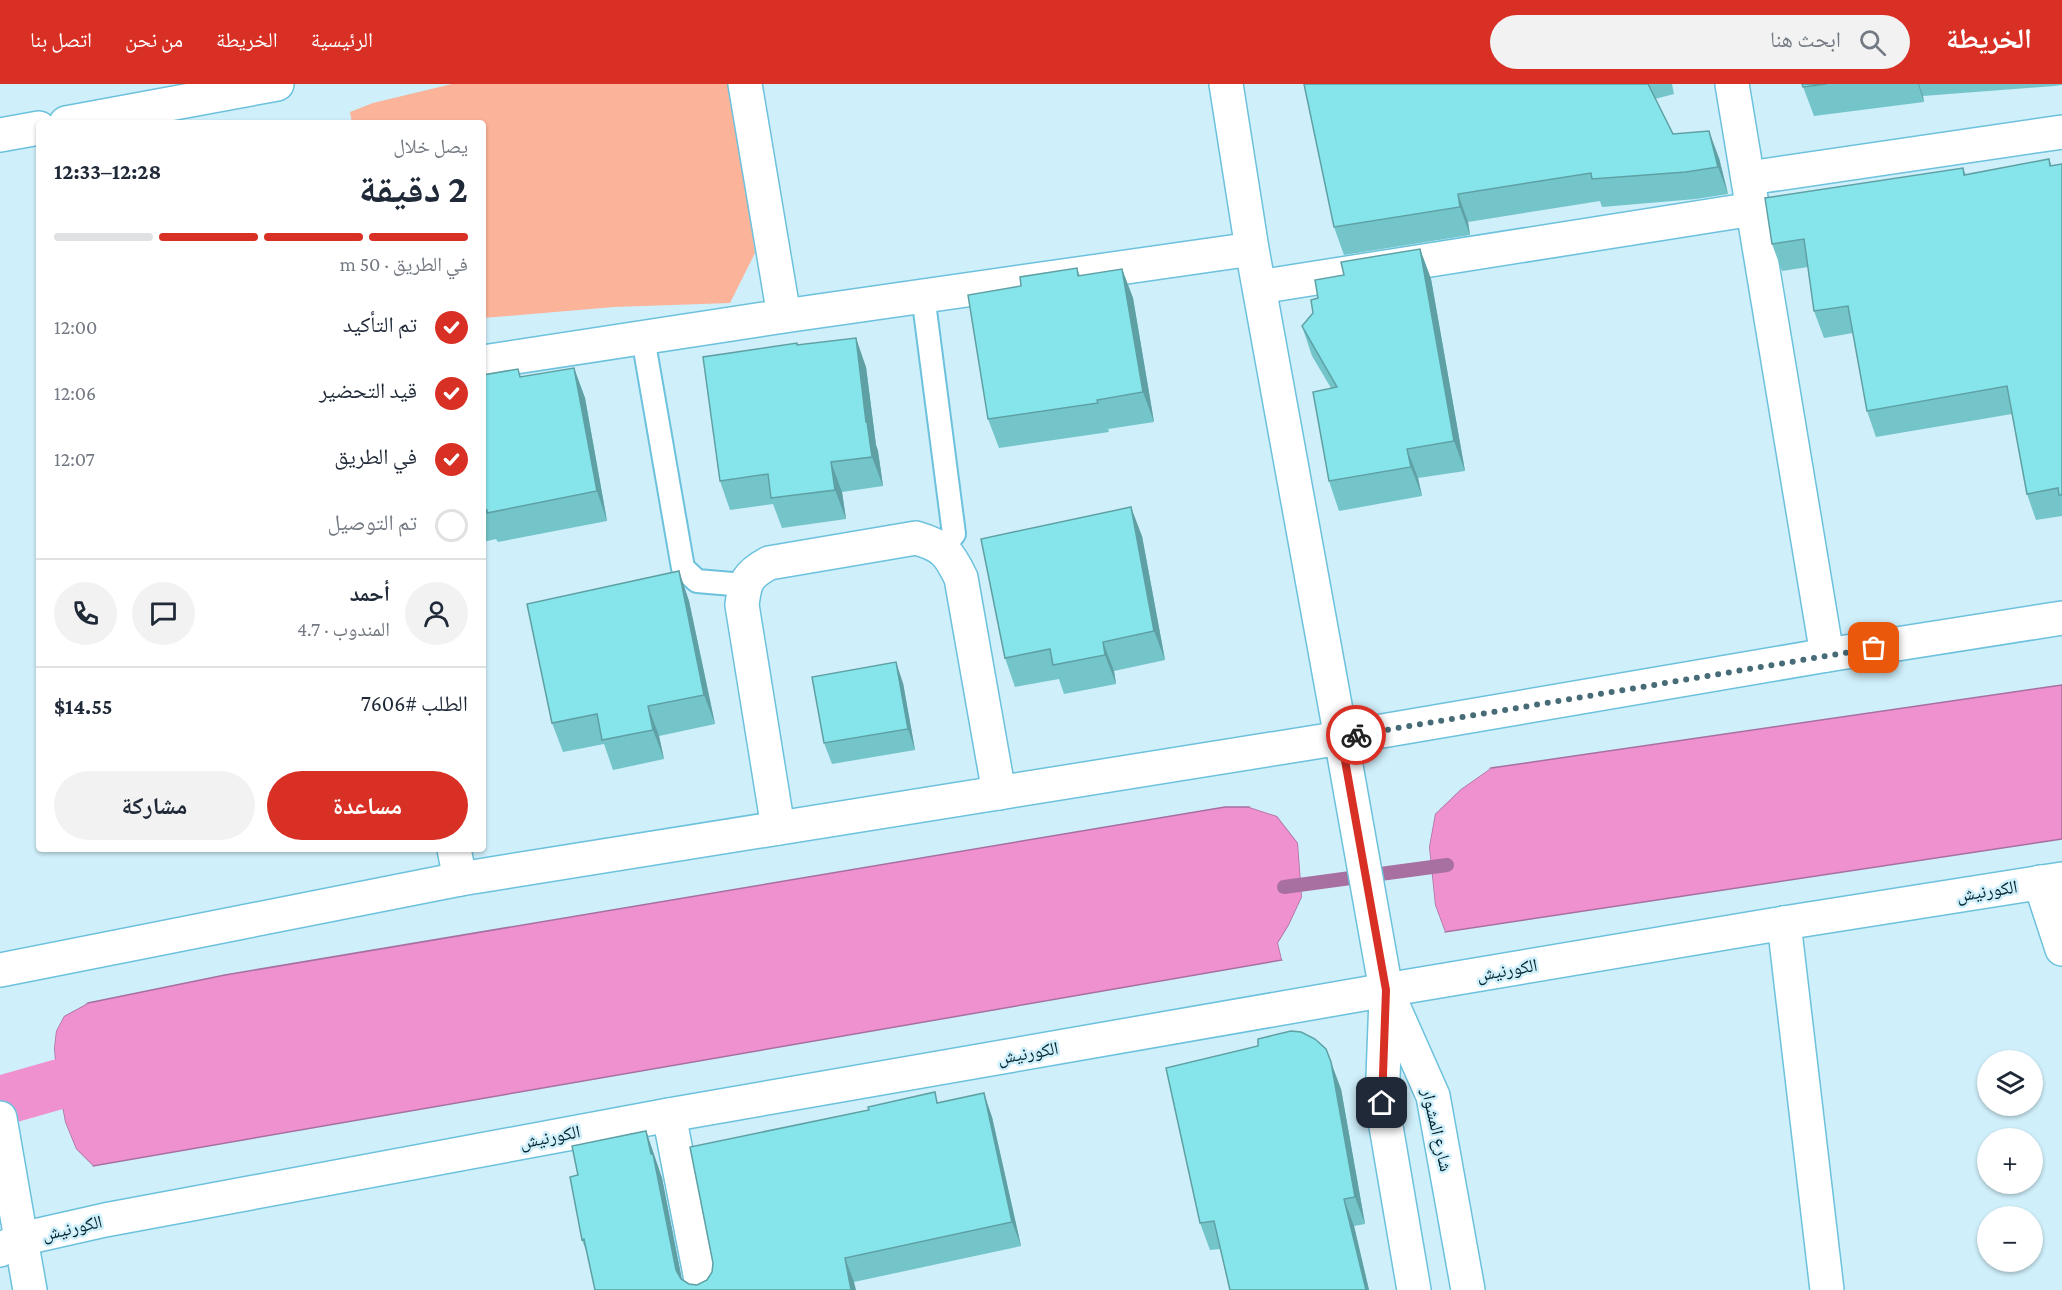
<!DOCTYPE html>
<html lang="ar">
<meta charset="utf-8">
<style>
:root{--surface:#fff;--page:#f2f2f3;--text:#1f2937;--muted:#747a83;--line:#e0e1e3;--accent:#d93025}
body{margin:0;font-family:"Crimson Pro","Noto Naskh Arabic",serif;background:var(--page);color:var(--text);direction:rtl;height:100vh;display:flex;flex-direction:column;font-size:22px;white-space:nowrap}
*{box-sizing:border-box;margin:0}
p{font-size:20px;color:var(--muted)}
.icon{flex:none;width:33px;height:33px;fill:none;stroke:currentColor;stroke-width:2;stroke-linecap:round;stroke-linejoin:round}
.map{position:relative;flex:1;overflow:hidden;direction:ltr}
.sheet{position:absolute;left:36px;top:36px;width:450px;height:732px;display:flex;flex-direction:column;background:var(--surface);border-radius:6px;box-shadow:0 2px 4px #0004;direction:rtl}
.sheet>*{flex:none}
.controls{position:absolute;left:1977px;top:966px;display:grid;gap:12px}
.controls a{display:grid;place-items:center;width:66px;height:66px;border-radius:50%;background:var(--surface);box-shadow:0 2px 4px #0004;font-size:30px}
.pin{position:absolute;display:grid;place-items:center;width:51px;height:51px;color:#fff;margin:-26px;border-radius:12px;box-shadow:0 3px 9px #0006}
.courier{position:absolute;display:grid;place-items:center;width:60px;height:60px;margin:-30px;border:4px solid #d93025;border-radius:50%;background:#fff;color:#222;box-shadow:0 2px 8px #0007}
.head em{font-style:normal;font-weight:700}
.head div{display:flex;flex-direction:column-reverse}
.head{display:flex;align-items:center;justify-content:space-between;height:102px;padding:0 18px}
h1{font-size:39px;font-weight:700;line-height:45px}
.bar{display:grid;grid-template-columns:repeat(4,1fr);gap:9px 6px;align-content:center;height:72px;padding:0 18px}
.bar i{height:8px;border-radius:4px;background:var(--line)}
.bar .current{background:var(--accent)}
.bar p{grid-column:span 4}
.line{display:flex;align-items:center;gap:15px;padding:0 18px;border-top:2px solid var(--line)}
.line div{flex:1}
.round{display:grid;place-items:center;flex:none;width:63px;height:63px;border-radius:32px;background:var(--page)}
ol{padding:0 18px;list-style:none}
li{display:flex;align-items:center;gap:18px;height:66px}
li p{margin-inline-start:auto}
li .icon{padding:6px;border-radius:50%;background:var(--accent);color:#fff;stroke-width:4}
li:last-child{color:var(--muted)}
li i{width:33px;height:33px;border:3px solid var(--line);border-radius:50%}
.cta{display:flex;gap:12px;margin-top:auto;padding:12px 18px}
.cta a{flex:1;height:69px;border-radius:36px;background:var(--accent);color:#fff;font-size:24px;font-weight:700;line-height:69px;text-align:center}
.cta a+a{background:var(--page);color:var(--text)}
header{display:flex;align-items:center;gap:36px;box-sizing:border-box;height:84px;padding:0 30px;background:var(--accent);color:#fff}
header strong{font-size:28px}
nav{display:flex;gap:33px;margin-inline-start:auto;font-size:21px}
.search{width:420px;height:54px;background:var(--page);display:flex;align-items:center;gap:15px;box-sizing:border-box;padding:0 21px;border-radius:33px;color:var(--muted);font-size:22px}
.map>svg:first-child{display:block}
.green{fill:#fbb399}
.water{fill:#ef90cf;stroke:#a770a0;stroke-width:1.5}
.pier{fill:#cfeffa}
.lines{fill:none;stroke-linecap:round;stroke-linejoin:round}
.stream{stroke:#a770a0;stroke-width:14}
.canal{stroke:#ef90cf;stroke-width:50}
.lane-casing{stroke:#6cc1dc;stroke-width:26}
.street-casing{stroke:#6cc1dc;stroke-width:36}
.secondary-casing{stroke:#6cc1dc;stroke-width:36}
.lane{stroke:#fff;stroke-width:22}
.street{stroke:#fff;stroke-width:33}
.secondary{stroke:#fff;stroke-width:33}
.wall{fill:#73c5ca}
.shaded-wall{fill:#5ea0a4}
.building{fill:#86e5eb;stroke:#5ea0a4;stroke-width:1.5}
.done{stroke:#486c77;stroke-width:6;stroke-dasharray:0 10.8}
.route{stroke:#d93025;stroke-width:8}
.labels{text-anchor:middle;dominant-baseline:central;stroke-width:5;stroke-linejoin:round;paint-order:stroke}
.street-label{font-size:18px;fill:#002631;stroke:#cfeffa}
</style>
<header>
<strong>الخريطة</strong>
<div class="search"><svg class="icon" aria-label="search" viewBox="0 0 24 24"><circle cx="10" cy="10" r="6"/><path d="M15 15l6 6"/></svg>ابحث هنا</div>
<nav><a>الرئيسية</a><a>الخريطة</a><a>من نحن</a><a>اتصل بنا</a></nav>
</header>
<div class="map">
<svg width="2062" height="1206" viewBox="0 0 2062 1206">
<rect width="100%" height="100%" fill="#cfeffa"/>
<path class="green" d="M452 0H732L755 169 730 219 614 223 483 234V39H352L350 28 373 19Z"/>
<path class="water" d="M2062 601V755L1445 848 1435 821 1429 763 1435 730 1461 705 1491 684Z
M1225 723H1249L1277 732 1298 759 1302 813 1289 841 1278 859 1282 876 93 1082 76 1065 65 1038 56 989 54 964 56 947 64 932 88 919 225 891Z"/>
<path class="pier" d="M1491 684 1461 705 1435 730 1429 763 1435 821 1445 848 1442 849 1432 822 1426 763 1432 729 1459 703 1484 686Z
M1256 722 1279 729 1301 758 1305 814 1292 843 1281 859 1285 875 1282 876 1278 859 1289 841 1302 813 1298 759 1277 732 1249 723Z
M88 919 64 932 56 947 54 964 56 989 65 1038 76 1065 93 1082 90 1083 73 1066 62 1039 53 990 51 964 53 947 62 930 78 921Z"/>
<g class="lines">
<path class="stream" d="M1284 803 1447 781"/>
<path class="canal" d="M0 1017 70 997"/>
<g class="lane-casing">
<path id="lane" d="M923 211 954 450 942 465
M643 254 683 484 697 497 744 501"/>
</g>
<g class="street-casing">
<path id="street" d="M745 0 784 232
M1226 0 1252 165 1341 654
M1732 0 1827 571
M66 39 277 0
M0 51 39 44
M1749 94 2062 48
M1259 203 1753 125
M483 278 784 232 1252 165
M778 744 742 521C745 497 747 491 769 479L916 454C944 462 949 469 961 494L999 709
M454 765 460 795
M2040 798 2062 865
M1784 839 1827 1206
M1386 906 1433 1012 1468 1206
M1386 914 1382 1019 1414 1206
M669 1031 703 1206
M21 1155 30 1206"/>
</g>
<g class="secondary-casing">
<path id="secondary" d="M1341 654 1386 906
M0 886 460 795 1341 654 1827 571 2062 534
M0 1034 21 1155
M0 1166 21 1155 105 1136 669 1031 1386 906 1784 839 2062 795"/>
</g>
<use href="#lane" class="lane"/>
<use href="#street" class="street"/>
<use href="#secondary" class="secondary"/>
</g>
<path class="wall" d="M1304 0H1672L1674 10 1655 15 1673 50 1719 74 1728 110 1696 115 1602 123 1600 117 1468 138 1470 151 1344 171 1334 143Z
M1802 0H2062V1L2054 2 1923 12 1924 18 1814 32Z
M2049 75 2052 82 2062 80V432L2036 436 2027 410 2012 330 1876 353 1867 327 1853 249 1824 254 1814 227 1808 183 1782 187 1772 160 1963 84 1966 91Z
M1420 165 1431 195 1465 387 1418 394 1422 412 1339 427 1329 397 1331 304 1312 272 1302 242 1313 229 1318 214 1344 191Z
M1077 184 1080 192 1122 185 1133 214 1154 338 1108 345 1109 348 999 364 988 335 1021 202Z
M797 261 866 283 876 361 878 367 883 402 842 408 846 435 782 444 773 420 730 426 720 397Z
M574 284 585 314 607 437 498 458 496 455 483 458V291L521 293Z
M1142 452 1165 576 1114 587 1116 600 1064 610 1059 595 1015 603 1005 574Z
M679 487 689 517 715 640 659 652 664 675 613 686 604 660 563 668 552 639Z
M903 599 915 666 832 680 824 659Z
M1341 1005 1365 1140 1354 1142 1369 1206H1230L1220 1165 1210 1166 1200 1139Z
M939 1019 992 1033 1021 1162 854 1198 595 1206 587 1169 582 1156 578 1091 646 1047 662 1094 682 1196 689 1200 697 1201 707 1196Z"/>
<path class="shaded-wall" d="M1918 0H1919L1923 12 1924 18Z
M1709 47 1719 74 1728 110 1718 83Z
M1458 110 1468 138 1470 151 1460 123Z
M1420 165 1431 195 1465 387 1454 357Z
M1122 185 1133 214 1154 338 1143 308Z
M856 254 866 283 876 361 878 367 883 402 872 373 866 338Z
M574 284 585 314 607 437 597 407Z
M1407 365 1418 394 1422 412 1411 383Z
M831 378 842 408 846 435 835 406Z
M1131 423 1142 452 1165 576 1154 547Z
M679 487 689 517 715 640 704 611Z
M1103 558 1114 587 1116 600 1105 571Z
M896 578 903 599 915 666 908 645Z
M648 622 659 652 664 675 653 646Z
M1331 978 1341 1005 1365 1140 1355 1113Z
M984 1009 992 1033 1021 1162 1012 1138Z
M646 1047 662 1094 684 1206 676 1186Z
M1344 1115 1354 1142 1369 1206H1366Z
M845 1174 854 1198 856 1206H851Z"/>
<path class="building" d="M1304 0H1648L1673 50 1709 47 1718 83 1686 88 1592 95 1591 89 1458 110 1460 123 1334 143Z
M1802 0H1826L1803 3Z
M2049 75 2050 82 2062 80V411H2059L2058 404 2027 410 2007 302 1867 327 1848 222 1814 227 1804 155 1772 160 1765 114 1963 84 1964 91Z
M1420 165 1454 357 1407 365 1411 383 1329 397 1313 308 1337 303 1302 242 1313 229 1311 216 1318 214 1315 196 1344 191 1341 178Z
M1077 184 1078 192 1122 185 1143 308 1097 316 1098 319 988 335 968 211 1021 202 1020 193Z
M856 254 866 338H867L872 373 831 378 835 406 771 414 768 390 720 397 703 273 797 259V261Z
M574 284 597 407 487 429V426H483V291L518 285 520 293Z
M1131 423 1154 547 1103 558 1105 571 1053 581 1050 565 1005 574 981 455Z
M679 487 704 611 648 622 653 646 602 656 597 630 552 639 527 520Z
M896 578 908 645 824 659 812 593Z
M1291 947 1301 948 1315 955 1326 965 1331 978 1355 1113 1344 1115 1366 1206H1230L1214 1137 1200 1139 1166 984 1258 962V955Z
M935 1008 937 1019 984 1009 1012 1138 845 1174 851 1206H595L584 1155 582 1156 570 1093 578 1091 572 1062 646 1047 651 1070H653L676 1186 681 1195 689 1200 697 1201 707 1196 712 1188 713 1179 690 1063 869 1026 868 1023Z"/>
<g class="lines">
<path class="done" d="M1356 651 1874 564"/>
<path class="route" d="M1356 651 1341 654 1386 906 1382 1019"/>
</g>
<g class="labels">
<g class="street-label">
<text transform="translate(1987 807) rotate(-9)">الكورنيش</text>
<text transform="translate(1507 886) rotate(-10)">الكورنيش</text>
<text transform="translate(1028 969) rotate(-10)">الكورنيش</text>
<text transform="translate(1437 1046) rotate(77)">شارع المشوار</text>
<text transform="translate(550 1053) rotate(-11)">الكورنيش</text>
<text transform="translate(72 1144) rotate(-13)">الكورنيش</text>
</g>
</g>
</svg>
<div class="controls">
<a><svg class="icon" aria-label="layers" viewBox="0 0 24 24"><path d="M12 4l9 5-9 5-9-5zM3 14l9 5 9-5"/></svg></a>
<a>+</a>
<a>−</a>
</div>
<div class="pin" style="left:1874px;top:564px;background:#ea580c"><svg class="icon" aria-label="bag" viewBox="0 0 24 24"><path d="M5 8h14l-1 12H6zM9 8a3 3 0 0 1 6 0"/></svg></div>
<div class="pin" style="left:1382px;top:1019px;background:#1f2937"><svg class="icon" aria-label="home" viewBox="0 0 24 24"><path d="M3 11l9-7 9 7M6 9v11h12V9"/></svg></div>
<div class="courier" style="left:1356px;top:651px"><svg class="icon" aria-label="bike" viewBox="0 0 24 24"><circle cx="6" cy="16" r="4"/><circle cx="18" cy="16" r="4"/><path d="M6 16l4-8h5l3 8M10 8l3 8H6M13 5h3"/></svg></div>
<section class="sheet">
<div class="head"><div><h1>2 دقيقة</h1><p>يصل خلال</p></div><em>12:28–12:33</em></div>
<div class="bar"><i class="current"></i><i class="current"></i><i class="current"></i><i></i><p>في الطريق · 50 m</p></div>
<ol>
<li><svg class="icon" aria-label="check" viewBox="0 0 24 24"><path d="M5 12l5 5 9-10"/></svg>تم التأكيد<p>12:00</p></li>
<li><svg class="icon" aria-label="check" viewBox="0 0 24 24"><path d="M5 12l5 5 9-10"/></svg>قيد التحضير<p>12:06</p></li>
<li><svg class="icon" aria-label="check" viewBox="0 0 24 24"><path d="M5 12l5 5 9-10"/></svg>في الطريق<p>12:07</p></li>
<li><i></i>تم التوصيل</li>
</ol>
<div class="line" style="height:108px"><a class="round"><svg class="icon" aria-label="person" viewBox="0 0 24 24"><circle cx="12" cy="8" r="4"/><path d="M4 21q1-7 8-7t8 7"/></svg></a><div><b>أحمد</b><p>المندوب · 4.7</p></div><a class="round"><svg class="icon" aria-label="chat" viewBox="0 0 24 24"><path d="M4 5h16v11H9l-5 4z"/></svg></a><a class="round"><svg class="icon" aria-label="phone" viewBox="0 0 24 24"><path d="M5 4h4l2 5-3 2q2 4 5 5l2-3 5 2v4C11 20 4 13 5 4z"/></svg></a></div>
<div class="line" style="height:78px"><div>الطلب #7606</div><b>$14.55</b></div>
<div class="cta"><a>مساعدة</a><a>مشاركة</a></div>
</section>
</div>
